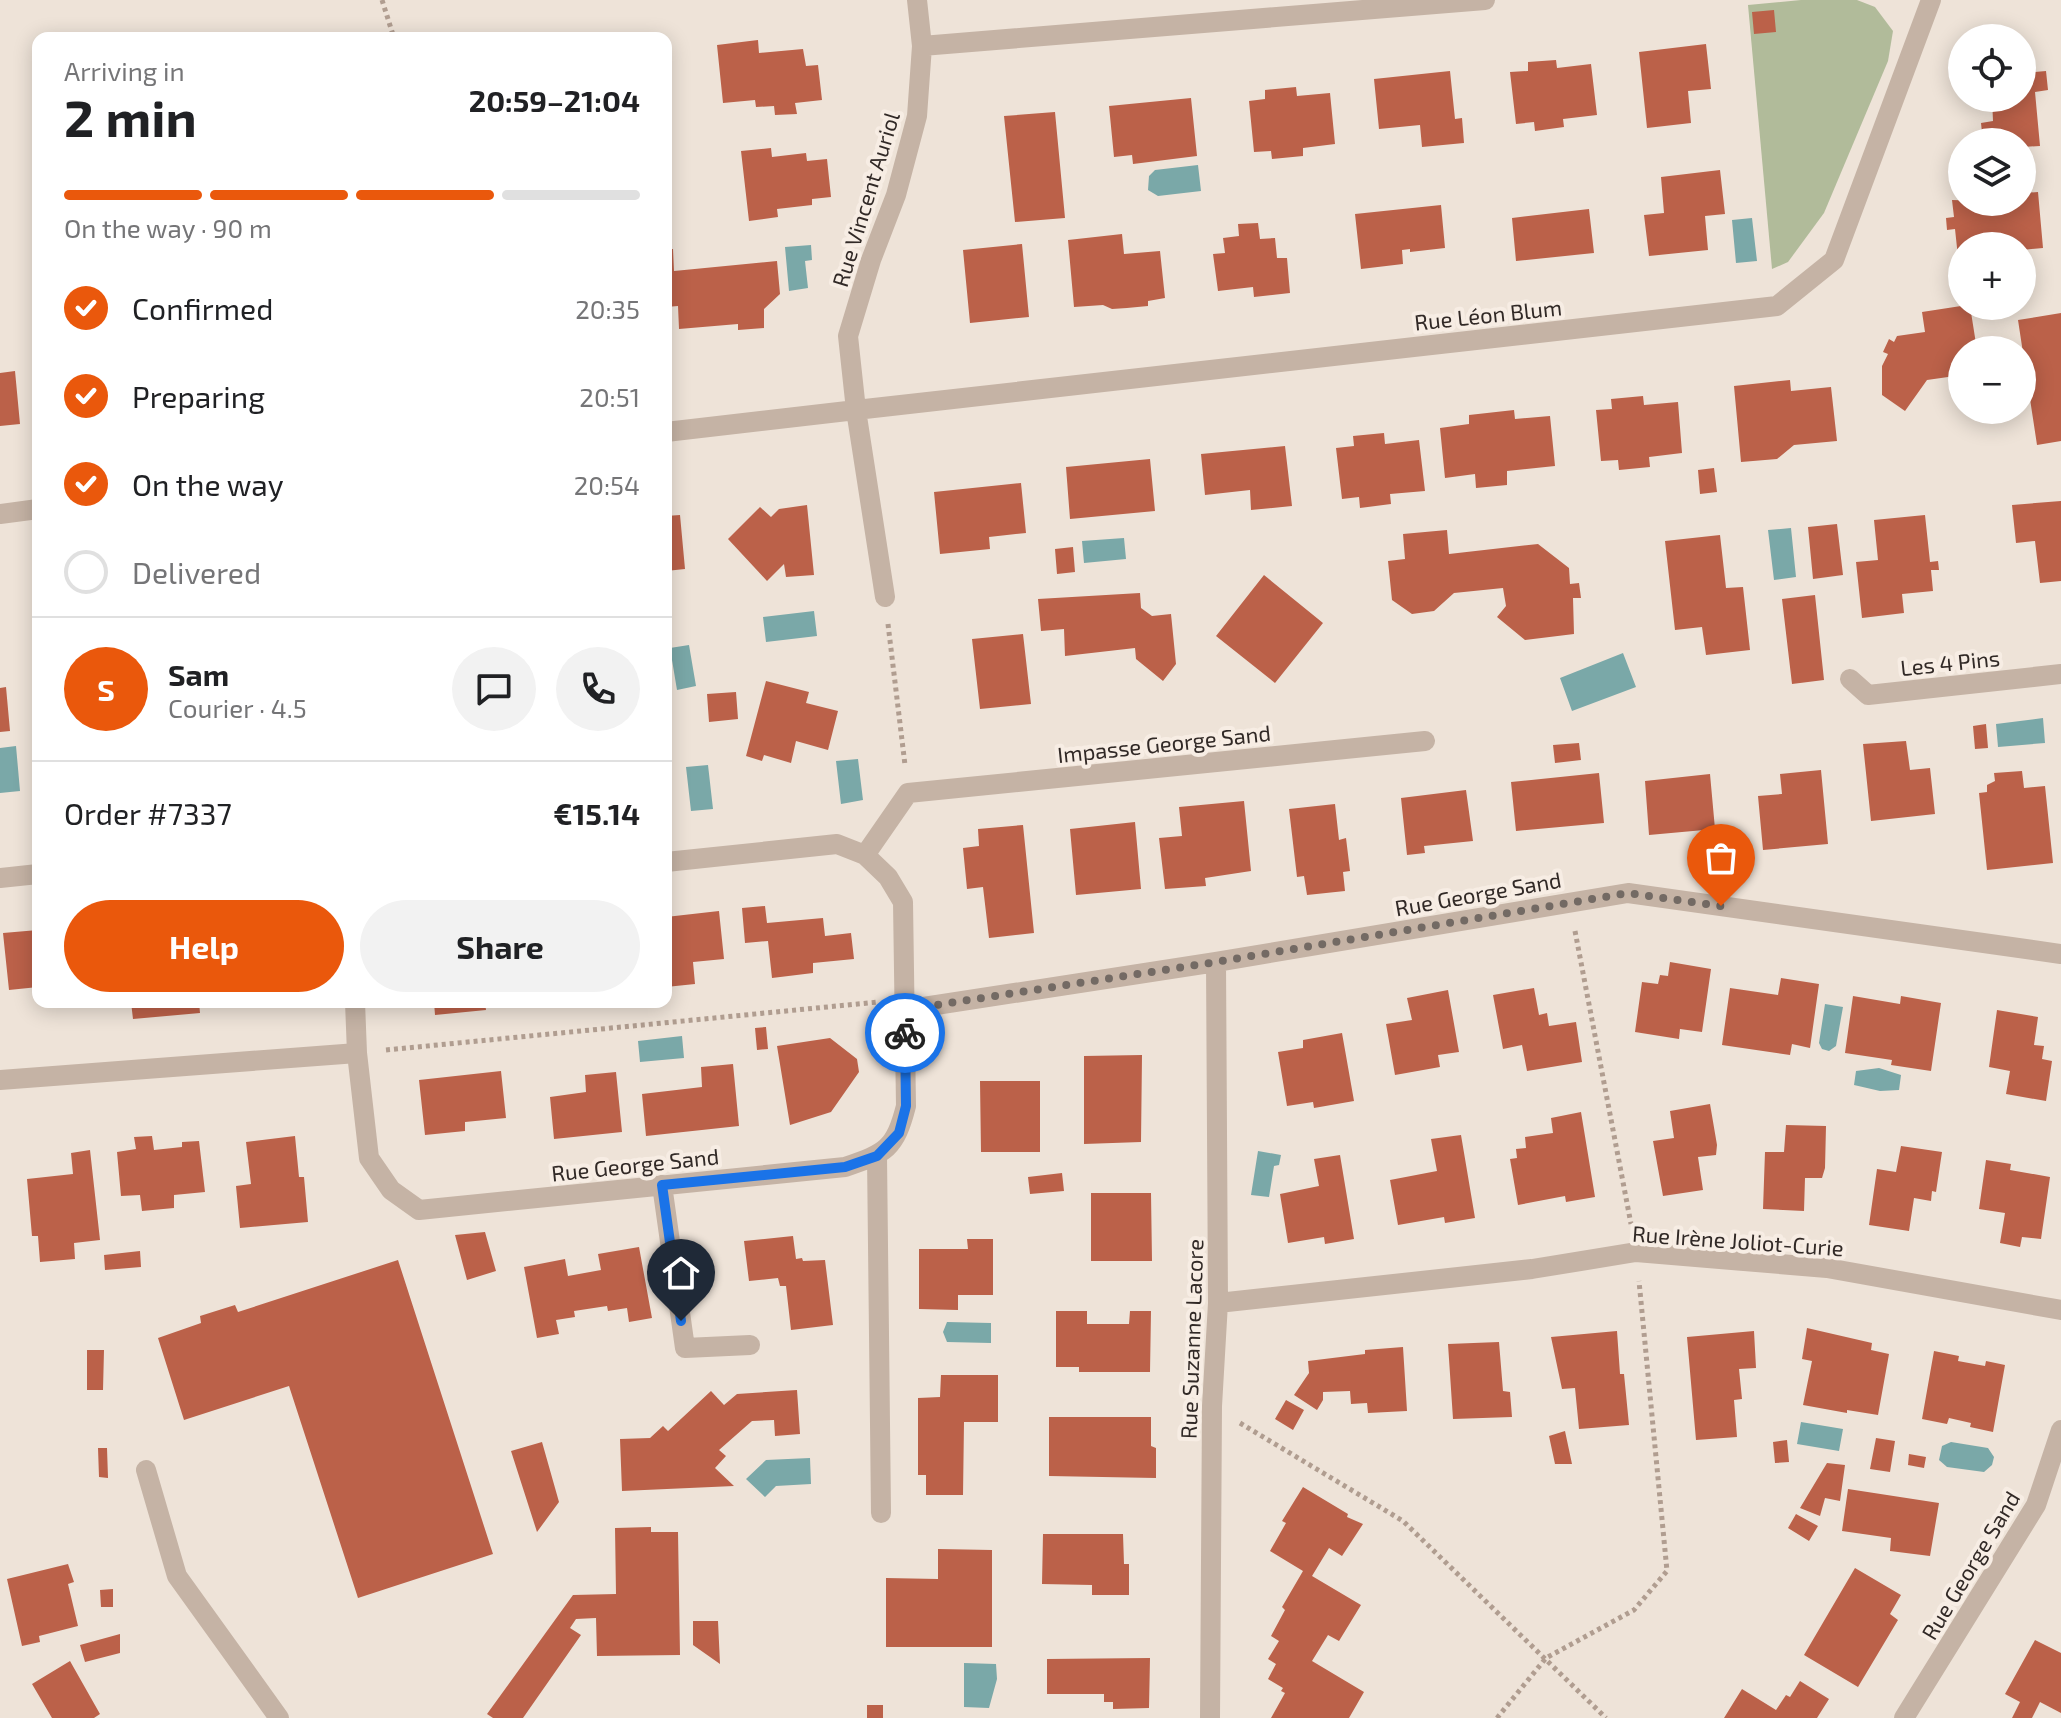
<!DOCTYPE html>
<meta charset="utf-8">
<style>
:root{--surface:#fff;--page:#f2f2f2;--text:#202124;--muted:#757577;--line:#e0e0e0;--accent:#ea580c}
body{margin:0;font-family:"Exo 2",sans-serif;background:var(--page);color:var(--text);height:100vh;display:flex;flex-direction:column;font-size:30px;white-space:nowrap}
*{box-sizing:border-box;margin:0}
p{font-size:26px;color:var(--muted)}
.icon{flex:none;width:44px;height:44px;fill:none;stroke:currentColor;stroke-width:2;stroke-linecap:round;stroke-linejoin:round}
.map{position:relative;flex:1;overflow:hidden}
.sheet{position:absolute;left:32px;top:32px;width:640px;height:976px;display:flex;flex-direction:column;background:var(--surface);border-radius:16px;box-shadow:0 4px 20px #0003}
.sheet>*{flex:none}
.tools{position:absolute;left:1948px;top:24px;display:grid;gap:16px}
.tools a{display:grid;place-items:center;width:88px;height:88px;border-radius:50%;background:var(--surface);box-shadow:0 4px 20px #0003;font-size:40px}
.pin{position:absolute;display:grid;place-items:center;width:68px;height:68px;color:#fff;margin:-82px -34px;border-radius:50% 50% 50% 0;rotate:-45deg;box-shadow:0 0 8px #0007}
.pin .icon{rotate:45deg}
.courier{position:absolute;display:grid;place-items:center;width:80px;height:80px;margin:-40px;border:6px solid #1a73e8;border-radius:50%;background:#fff;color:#222;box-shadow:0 2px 10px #0007}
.head em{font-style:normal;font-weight:700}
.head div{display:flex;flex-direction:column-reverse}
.head{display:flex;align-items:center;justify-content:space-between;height:136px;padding:0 32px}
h1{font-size:52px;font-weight:700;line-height:60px}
.bar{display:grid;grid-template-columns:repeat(4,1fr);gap:12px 8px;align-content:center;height:96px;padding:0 32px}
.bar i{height:10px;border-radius:6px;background:var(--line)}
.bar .selected{background:var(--accent)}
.bar p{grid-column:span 4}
.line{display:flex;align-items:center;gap:20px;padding:0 32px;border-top:2px solid var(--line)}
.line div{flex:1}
.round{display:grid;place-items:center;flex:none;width:84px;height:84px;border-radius:42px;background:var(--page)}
ol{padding:0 32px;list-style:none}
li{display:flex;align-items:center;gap:24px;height:88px}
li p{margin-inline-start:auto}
li .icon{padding:8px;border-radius:50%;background:var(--accent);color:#fff;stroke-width:4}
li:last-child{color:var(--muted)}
li i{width:44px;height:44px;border:4px solid var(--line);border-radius:50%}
.button{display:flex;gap:16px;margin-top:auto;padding:16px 32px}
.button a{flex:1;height:92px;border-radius:48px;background:var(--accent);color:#fff;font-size:32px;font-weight:700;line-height:92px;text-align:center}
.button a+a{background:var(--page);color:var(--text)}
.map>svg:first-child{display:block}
.green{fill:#b1bb9a}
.water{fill:#7aa8a8}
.building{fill:#bb6149}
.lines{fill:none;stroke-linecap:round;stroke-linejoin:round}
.path{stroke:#b09d90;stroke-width:5;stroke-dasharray:4 4;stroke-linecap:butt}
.minor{stroke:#c5b3a5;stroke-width:20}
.done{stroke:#736a64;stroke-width:8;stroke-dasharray:0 14.4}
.route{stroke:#1a73e8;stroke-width:10}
.labels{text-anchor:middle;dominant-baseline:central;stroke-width:8;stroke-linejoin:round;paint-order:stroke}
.street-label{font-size:22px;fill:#312926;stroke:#f7ede4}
</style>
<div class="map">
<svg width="2061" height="1718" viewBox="0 0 2061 1718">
<rect width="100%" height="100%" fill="#eee3d8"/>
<path class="green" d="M1801 0H1857L1875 7 1893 31 1888 61 1824 213 1788 262 1772 269 1748 5Z"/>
<path class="water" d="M1198 165 1201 191 1158 196 1148 190 1149 176 1155 170Z
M1752 218 1757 261 1736 263 1732 220Z
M811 245 812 260 805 261 808 288 789 291 785 247Z
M1791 528 1796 577 1774 580 1768 530Z
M1124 538 1126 559 1084 563 1082 541Z
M814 611 817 636 766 642 763 617Z
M689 645 696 686 677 690 670 648Z
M1623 653 1636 687 1572 711 1560 678Z
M2043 718 2045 743 1998 747 1996 724Z
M16 746 20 791 0 793V748Z
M858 759 863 800 841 804 836 761Z
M708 765 713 809 691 811 686 767Z
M1825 1004 1843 1007 1836 1046 1829 1051 1822 1049 1819 1043Z
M682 1036 684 1058 640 1062 638 1041Z
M1879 1068 1901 1075 1899 1090 1880 1091 1854 1085 1856 1071Z
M1258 1151 1281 1155 1279 1165 1274 1166 1269 1197 1251 1195Z
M947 1322 991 1323V1343L947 1342 943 1332Z
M1801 1422 1843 1429 1839 1451 1797 1444Z
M1951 1442 1988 1448 1994 1457 1992 1465 1984 1472 1947 1467 1939 1460 1942 1446Z
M810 1458 811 1484 776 1486 765 1497 746 1479 766 1460Z
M964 1663 996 1664 997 1679 989 1708 964 1707Z"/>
<path class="building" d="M1774 10 1776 32 1754 34 1752 12Z
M758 40 759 53 803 49 806 66 818 65 822 100 795 103 797 114 775 115 774 106 756 107 755 100 723 103 717 45Z
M1706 44 1711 89 1688 91 1691 123 1647 128 1639 52Z
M1556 60 1557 68 1591 64 1597 115 1563 119 1564 127 1535 131 1534 122 1516 124 1510 72 1528 71V62Z
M1450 71 1455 119 1462 118 1464 143 1422 147 1420 125 1379 129 1374 79Z
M2046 71 2048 90 2035 92 2040 146 2022 147V142H1983L1981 123 1993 121 1992 98H2022V73Z
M1296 87 1297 96 1330 93 1335 144 1303 148V156L1272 159 1271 151 1254 152 1249 101 1265 99V90Z
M1191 98 1197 156 1133 164 1132 155 1114 157 1109 106Z
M1055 112 1065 218 1015 222 1004 116Z
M771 148 772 157 806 153 807 161 827 159 831 197 812 199V205L777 209 778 217 749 221 741 151Z
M1720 170 1725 214 1705 216 1708 250 1649 256 1644 215 1664 213 1661 177Z
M2038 192 2043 248 2022 250V246H1962V257H1958L1955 229 1947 230 1946 218 1954 217 1952 200 2022 202V193Z
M1441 205 1445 248 1410 252V249L1402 250 1403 264 1361 269 1355 214Z
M1589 209 1594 253 1516 261 1512 218Z
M1258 223 1260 239 1275 238 1277 258H1287L1290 293 1254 297 1253 287 1218 291 1213 254 1225 253 1223 238 1239 236 1238 224Z
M1122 234 1124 254 1160 251 1165 298 1148 301V306L1127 308 1112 309 1103 305 1074 307 1068 240Z
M1022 244 1029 317 970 323 963 250Z
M666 249H673L674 271 777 261 780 294 764 309V328L738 330V324L679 329 678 306 666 307Z
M1961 306H1970L1977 350H1962V375L1927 380 1905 411 1882 395V366L1888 354 1883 352 1889 339 1894 342 1897 336 1925 332 1922 312Z
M2061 313V441L2037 445 2018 320Z
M15 371 20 424 0 426V373Z
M1790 380 1791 391 1831 387 1837 441 1794 445 1777 459 1741 462 1734 386Z
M1643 396 1644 405 1678 402 1682 453 1649 457 1650 467 1619 470 1618 460 1601 461 1596 410 1612 409 1611 399Z
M1514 410 1515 419 1550 416 1555 466 1507 471V485L1476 488 1475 474 1445 478 1440 428 1469 424V415Z
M1384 433 1385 444 1419 440 1425 491 1390 494 1391 504 1360 508 1359 497 1342 499 1336 448 1354 446 1353 436Z
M1285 446 1292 506 1251 510 1250 490 1205 495 1201 454Z
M1150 459 1155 511 1070 519 1066 467Z
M1714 468 1717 492 1700 494 1698 470Z
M1021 483 1026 533 989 537 990 549 940 554 934 492Z
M2061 501V581L2040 583 2035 541 2016 543 2012 505Z
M807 505 814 575 786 577 784 564 767 581 728 539 760 507 771 517 779 509Z
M680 515 685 569 666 571V516Z
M1925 515 1930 562 1938 561 1939 570H1931L1933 591 1902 594 1904 613 1862 618 1856 562 1878 560 1874 520Z
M1837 524 1843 575 1813 579 1808 527Z
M1447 530 1449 554 1538 544 1569 568 1570 584 1579 583 1581 598H1573L1574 634 1525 640 1497 617 1506 606 1503 588 1454 593 1434 611 1412 614 1392 600 1388 561 1405 559 1403 534Z
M1720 535 1726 588 1743 587 1750 650 1706 655 1702 627 1675 630 1665 541Z
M1073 547 1075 572 1057 574 1055 549Z
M1264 575 1323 623 1275 683 1216 636Z
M1140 593 1141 608 1152 616 1171 614 1176 664 1163 681 1136 659 1135 648 1065 656 1064 629 1041 631 1038 599Z
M1815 595 1824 680 1792 684 1782 599Z
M1023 634 1031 704 980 709 972 639Z
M766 681 809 692 806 703 838 711 828 750 796 741 791 763 764 755 762 761 746 756Z
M6 687 10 731 0 732V688Z
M736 692 738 719 709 722 707 694Z
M1986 724 1988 748 1975 749 1973 726Z
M1906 741 1910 770 1930 768 1935 814 1871 821 1863 744Z
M1579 743 1581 760 1555 763 1553 745Z
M1821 770 1828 844 1763 850 1758 796 1782 794 1780 774Z
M2022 771 2024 788 2045 786 2053 863 1987 870 1979 793 1987 792V785L1995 781 1994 773Z
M1599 773 1604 823 1516 831 1511 782Z
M1710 774 1715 829 1649 835 1645 781Z
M1466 790 1473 841 1424 846 1425 853 1407 855 1401 798Z
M1244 801 1251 871 1205 878 1206 886 1165 889 1159 838 1182 836 1179 807Z
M1335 804 1339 840 1346 838 1350 871 1343 872 1345 891 1307 895 1304 876 1297 877 1289 809Z
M1135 822 1141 889 1076 895 1070 829Z
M1023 825 1034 933 989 938 983 887 967 889 963 848 979 846 978 829Z
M765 906 767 923 823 918 825 936 851 933 854 959 813 963V973L772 978 768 941 745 943 742 908Z
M719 911 724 959 693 962 695 984 666 987V917Z
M38 930V987L9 990 3 933Z
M1670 962 1711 969 1702 1032 1680 1029 1679 1039 1635 1032 1642 982 1658 984 1660 975 1668 976Z
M1781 978 1819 984 1810 1048 1792 1044 1790 1055 1722 1045 1730 988 1778 995Z
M1534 988 1539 1015 1547 1013 1549 1026 1576 1022 1582 1062 1527 1071 1522 1045 1503 1049 1493 995Z
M1448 990 1459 1052 1438 1055 1440 1067 1395 1075 1386 1024 1412 1020 1407 998Z
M1853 996 1894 1003 1900 1004 1901 996 1941 1003 1931 1071 1891 1065 1892 1060 1845 1053Z
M131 1002H199L200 1013 133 1019Z
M434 1002H485L486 1010 435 1015Z
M1997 1010 2038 1017 2034 1045 2044 1046 2042 1059 2052 1061 2046 1101 2006 1094 2010 1071 1989 1067Z
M766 1027 768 1049 757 1050 755 1028Z
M1342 1033 1354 1101 1314 1108 1313 1102 1287 1106 1278 1052 1303 1048V1040Z
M830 1038 857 1059 859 1072 831 1112 790 1125 777 1046Z
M1142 1055 1141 1142 1084 1144V1056Z
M733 1064 739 1126 646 1136 642 1094 702 1087 701 1067Z
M501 1071 506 1118 465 1122V1131L425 1135 419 1080Z
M616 1072 622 1132 554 1139 550 1097 586 1092 585 1075Z
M980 1081H1040V1152H981Z
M1710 1104 1717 1145 1716 1155 1698 1157 1703 1190 1663 1196 1653 1141 1674 1138 1670 1111Z
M1581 1112 1595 1197 1566 1202 1565 1196 1518 1205 1510 1159 1517 1158 1516 1149 1526 1148 1525 1137 1553 1133 1551 1118Z
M1786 1125 1826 1126 1825 1168 1822 1178H1805L1804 1211 1763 1209 1765 1152H1784Z
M1461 1135 1475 1218 1445 1223 1444 1217 1398 1225 1390 1180 1437 1171 1431 1139Z
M152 1136 154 1150 182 1147V1142L199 1141 205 1192 174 1195V1208L142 1211 140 1195 121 1196 117 1152 136 1149 134 1137Z
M295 1136 299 1177H304L308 1222 240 1228 236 1186 251 1184 246 1142Z
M1901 1146 1942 1152 1936 1192 1932 1191 1931 1201 1914 1198 1909 1231 1869 1225 1877 1169 1896 1172Z
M90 1150 100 1240 74 1243 75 1259 40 1262 38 1236H32L27 1179 73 1174 71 1153Z
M1340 1155 1354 1239 1325 1244 1324 1237 1288 1243 1280 1194 1319 1186 1314 1159Z
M1986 1160 2011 1164 2010 1170 2050 1177 2041 1239 2022 1237 2020 1247 2000 1243 2005 1213 1979 1209Z
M1062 1173 1064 1191 1030 1194 1028 1177Z
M1091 1193H1151L1152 1261H1091Z
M485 1232 496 1271 467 1280 455 1235Z
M793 1236 796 1259 802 1258 803 1261 825 1260 833 1325 791 1330 786 1286H780L778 1278 749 1281 744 1241Z
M967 1239H993V1295H958V1310L919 1309V1249H968Z
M639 1247 652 1318 629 1322 627 1308 608 1311 607 1306 574 1311 575 1317 556 1320 559 1334 537 1338 524 1267 565 1259 568 1276 601 1270 598 1254Z
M140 1251 141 1267 105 1270 104 1255Z
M398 1260 493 1554 358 1598 289 1386 184 1420 158 1338 201 1323 200 1316 235 1305 238 1312Z
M1056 1311H1087V1324H1129L1130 1311H1151L1150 1372H1079V1367H1056Z
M1807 1328 1872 1343 1871 1350 1889 1354 1878 1415 1847 1410V1413L1803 1405 1812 1361 1802 1359Z
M1617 1331 1620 1374H1624L1629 1425 1579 1429 1575 1388 1562 1389 1551 1337Z
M1754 1331 1756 1368 1739 1369 1742 1399 1734 1400 1737 1437 1696 1440 1687 1337Z
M1499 1342 1503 1391 1510 1392 1512 1417 1453 1419 1448 1344Z
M1403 1347 1407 1411 1368 1413 1367 1403 1351 1404 1350 1391 1323 1392V1400L1317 1410 1294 1395 1309 1373 1308 1361 1365 1354V1350Z
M87 1350H104L103 1390H87Z
M1934 1351 1959 1356 1958 1361 1985 1366 1986 1361 2005 1365 1993 1432 1970 1427 1971 1423 1949 1418 1947 1424 1922 1419Z
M941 1375H998V1422H964L963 1495H926V1475H918V1398L940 1397Z
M797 1390 800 1434 775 1436 774 1420 752 1421 719 1450 726 1456 715 1468 734 1486 622 1491 620 1439 650 1438 663 1426 668 1431 711 1391 724 1405 737 1394Z
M1286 1400 1304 1410 1293 1430 1275 1419Z
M1049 1417H1151V1446L1156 1448V1478L1049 1476Z
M1565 1431 1572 1464H1555L1549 1436Z
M1876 1438 1895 1441 1890 1472 1870 1469Z
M1787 1440 1789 1462 1775 1463 1773 1442Z
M542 1442 559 1502 537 1532 511 1451Z
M98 1448H107L108 1478 99 1477Z
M1909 1454 1926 1457 1924 1468 1908 1465Z
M1827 1463 1845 1465 1840 1501 1825 1498 1820 1516 1800 1508Z
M1303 1487 1348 1514 1347 1517 1363 1524 1342 1556 1329 1548 1312 1576 1361 1605 1339 1641 1328 1635 1312 1661 1364 1692 1349 1718H1271L1285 1693 1281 1691 1283 1688 1268 1679 1276 1664 1268 1659 1279 1641 1271 1636 1285 1610 1282 1607 1303 1571 1270 1551 1286 1523 1282 1521Z
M1848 1489 1939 1503 1930 1556 1890 1551 1891 1538 1842 1531Z
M1796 1514 1818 1526 1809 1541 1788 1528Z
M651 1527V1532H678L680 1655 597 1656 596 1618 576 1619 570 1628 581 1635 523 1718H493L487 1714 573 1595 616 1594 615 1528Z
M1043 1534H1123L1124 1564H1129V1595H1092V1585L1042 1584Z
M938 1549 992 1550V1647H886V1578L938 1579Z
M68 1564 74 1582 68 1584 78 1626 39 1636 40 1642 22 1646 7 1579Z
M1855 1568 1901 1595 1890 1614 1898 1620 1858 1687 1804 1655Z
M113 1589V1607H101L100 1590Z
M693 1621H718L720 1664 693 1645Z
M120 1634V1653L85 1662 80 1645Z
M2035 1640 2061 1653V1713L2040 1702 2032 1718H2012L2020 1702 2005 1694Z
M1150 1658 1149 1708 1113 1709V1702H1104V1694H1047V1659Z
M70 1661 100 1714 94 1718H52L32 1684Z
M1800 1681 1829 1699 1817 1718H1724L1742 1689 1776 1710 1786 1695 1790 1697Z
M867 1705H883V1718H867Z"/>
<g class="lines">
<path class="path" d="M382 0 394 38
M888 624 905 765
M1575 931 1631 1224
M386 1050 878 1002
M1240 1423 1403 1521 1606 1718
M1497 1718 1546 1658 1634 1610 1667 1571 1639 1281"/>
<path class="minor" d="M922 46 1485 0
M666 432 856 410 848 336 871 260 896 195 917 116 922 46 917 0
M0 514 38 509
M885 597 856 410 1777 306 1834 260 1931 0
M1850 679 1868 695 2061 674
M865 855 908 793 1425 741
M0 878 38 874
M355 1002 357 1053 369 1158 391 1190 419 1210 845 1167C886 1153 895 1149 906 1106L903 902 888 877 865 855 837 844 666 862
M904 1010 1216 962 1628 893 2061 954
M0 1080 357 1053
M877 1156 881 1513
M662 1185 685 1348 750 1345
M1218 1303 1532 1269 1636 1252 1827 1268 2061 1310
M146 1470 177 1576 279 1718
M1210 1718 1212 1406 1218 1303 1216 962
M1904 1718 2036 1505 2061 1430"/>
</g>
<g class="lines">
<path class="done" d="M905 1033 904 1010 1216 962 1628 893 1721 906"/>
<path class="route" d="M681 1321 662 1185 845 1167 877 1156 899 1133 906 1106 905 1033"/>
</g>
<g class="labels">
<g class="street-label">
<text transform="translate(865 199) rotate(-73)">Rue Vincent Auriol</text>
<text transform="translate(1488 314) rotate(-6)">Rue Léon Blum</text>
<text transform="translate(1950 662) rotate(-6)">Les 4 Pins</text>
<text transform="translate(1164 743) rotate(-6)">Impasse George Sand</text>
<text transform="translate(1478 893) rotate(-10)">Rue George Sand</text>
<text transform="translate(635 1164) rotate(-6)">Rue George Sand</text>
<text transform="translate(1738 1240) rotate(4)">Rue Irène Joliot-Curie</text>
<text transform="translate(1191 1339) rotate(-88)">Rue Suzanne Lacore</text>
<text transform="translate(1970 1565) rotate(-59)">Rue George Sand</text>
</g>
</g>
</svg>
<div class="tools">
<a><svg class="icon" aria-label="locate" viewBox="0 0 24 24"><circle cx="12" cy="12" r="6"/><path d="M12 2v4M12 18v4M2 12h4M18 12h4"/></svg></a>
<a><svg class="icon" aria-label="layers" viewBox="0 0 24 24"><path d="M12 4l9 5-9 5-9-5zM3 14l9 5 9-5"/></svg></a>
<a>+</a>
<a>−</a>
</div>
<div class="pin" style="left:1721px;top:906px;background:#ea580c"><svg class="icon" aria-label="bag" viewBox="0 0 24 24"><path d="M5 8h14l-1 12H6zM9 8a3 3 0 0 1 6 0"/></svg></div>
<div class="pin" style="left:681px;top:1321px;background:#1f2937"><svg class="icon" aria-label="home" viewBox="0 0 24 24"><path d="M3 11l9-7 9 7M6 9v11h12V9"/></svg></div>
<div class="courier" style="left:905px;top:1033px"><svg class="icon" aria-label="bike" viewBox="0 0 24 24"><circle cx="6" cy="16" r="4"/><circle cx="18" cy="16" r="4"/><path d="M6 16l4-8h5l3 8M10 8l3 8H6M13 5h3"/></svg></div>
<section class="sheet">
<div class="head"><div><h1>2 min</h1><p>Arriving in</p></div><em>20:59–21:04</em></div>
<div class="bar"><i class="selected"></i><i class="selected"></i><i class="selected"></i><i></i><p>On the way · 90 m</p></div>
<ol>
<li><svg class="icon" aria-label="check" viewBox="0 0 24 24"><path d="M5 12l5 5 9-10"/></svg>Confirmed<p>20:35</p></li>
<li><svg class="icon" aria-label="check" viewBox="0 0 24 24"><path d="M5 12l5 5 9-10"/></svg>Preparing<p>20:51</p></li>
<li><svg class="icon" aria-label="check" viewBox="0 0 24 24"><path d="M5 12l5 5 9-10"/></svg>On the way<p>20:54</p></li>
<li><i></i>Delivered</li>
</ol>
<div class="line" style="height:144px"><b class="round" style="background:var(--accent);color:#fff">S</b><div><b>Sam</b><p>Courier · 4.5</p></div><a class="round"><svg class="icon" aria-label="chat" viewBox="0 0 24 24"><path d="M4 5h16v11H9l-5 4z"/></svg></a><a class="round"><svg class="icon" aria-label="phone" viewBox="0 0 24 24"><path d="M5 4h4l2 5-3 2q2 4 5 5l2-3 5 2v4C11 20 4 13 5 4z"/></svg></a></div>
<div class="line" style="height:104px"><div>Order #7337</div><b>€15.14</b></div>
<div class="button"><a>Help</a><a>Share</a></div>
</section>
</div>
